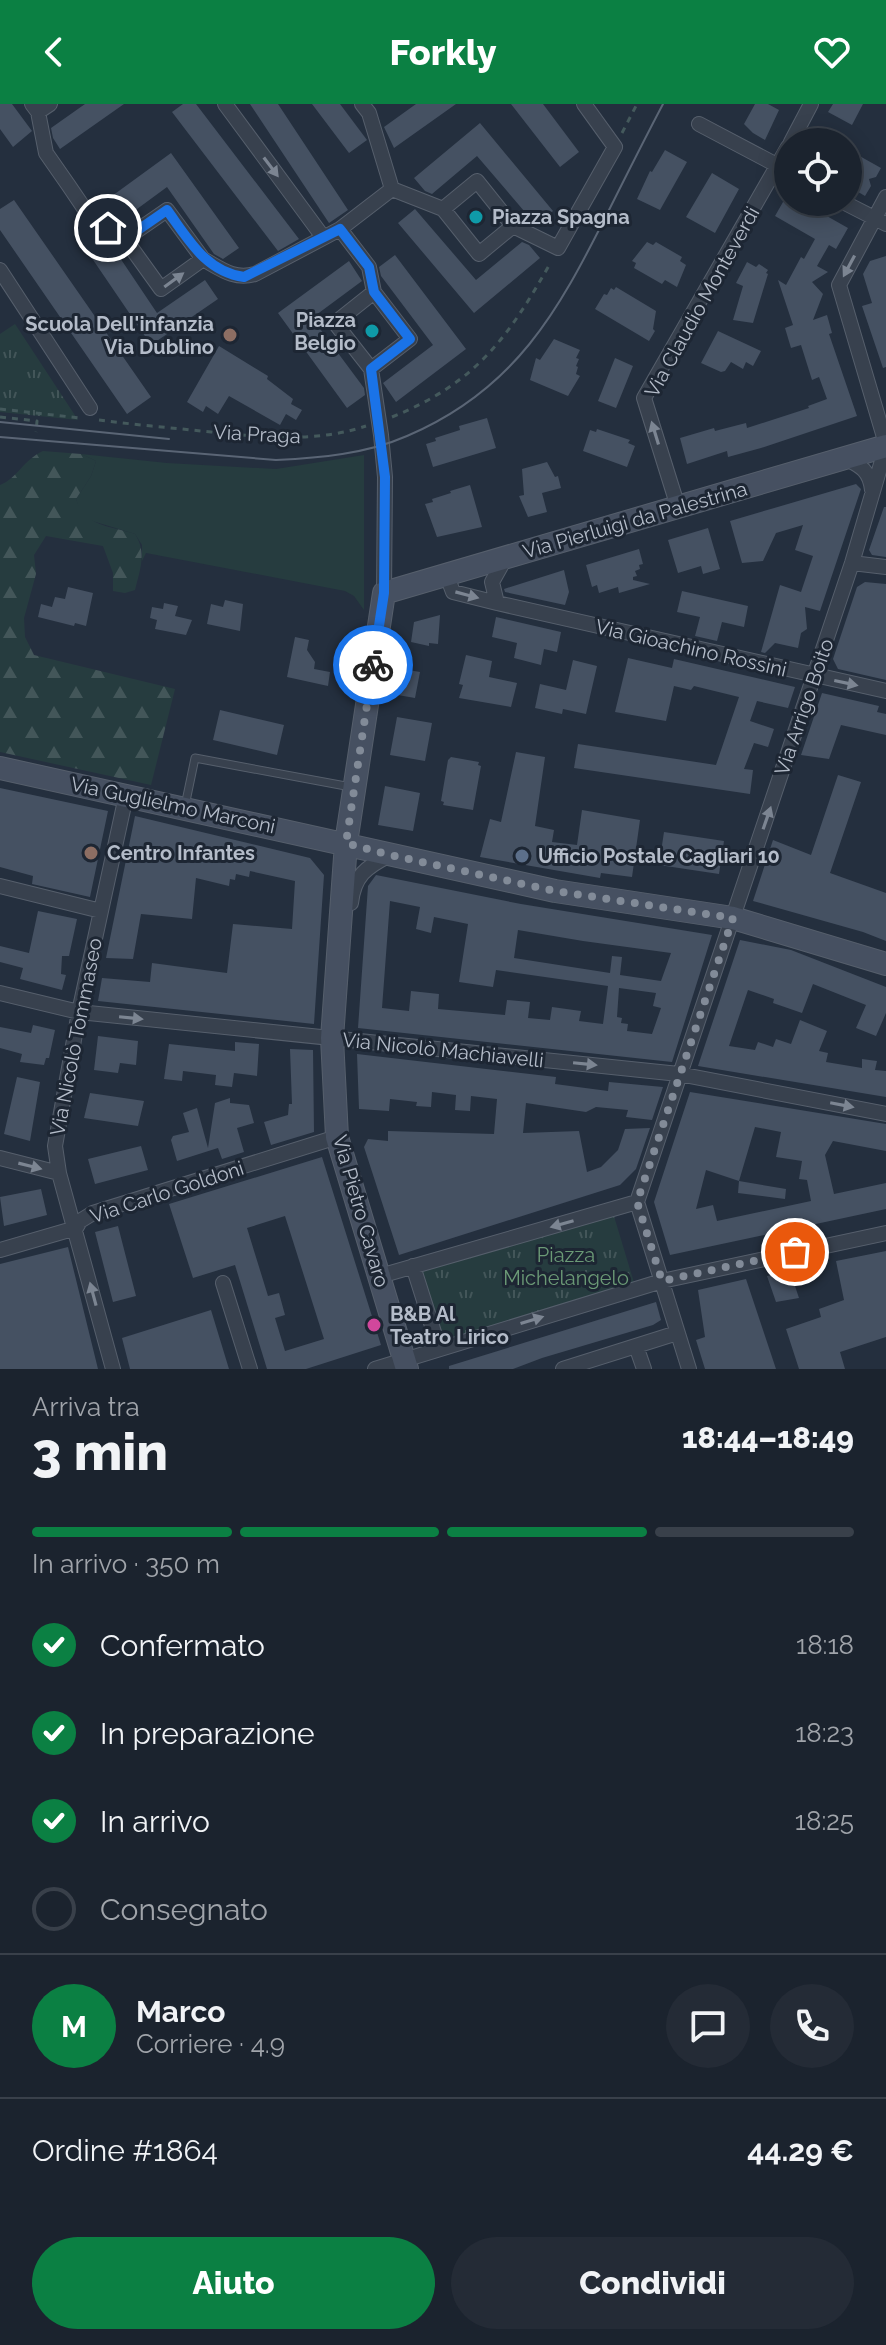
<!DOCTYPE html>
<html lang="it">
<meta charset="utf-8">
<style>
:root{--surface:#1b232e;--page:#242b36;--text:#f1f3f6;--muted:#a0a4aa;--line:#39404a;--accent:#0b8043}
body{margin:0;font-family:Raleway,sans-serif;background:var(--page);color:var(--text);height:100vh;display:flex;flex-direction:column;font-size:30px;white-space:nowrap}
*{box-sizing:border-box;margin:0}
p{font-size:26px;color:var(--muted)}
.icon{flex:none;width:44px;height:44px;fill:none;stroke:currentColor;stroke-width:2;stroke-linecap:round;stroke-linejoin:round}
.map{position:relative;height:1265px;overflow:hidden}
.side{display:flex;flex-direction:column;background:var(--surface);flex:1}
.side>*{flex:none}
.fabs{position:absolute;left:774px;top:24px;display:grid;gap:16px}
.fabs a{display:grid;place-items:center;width:88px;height:88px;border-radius:50%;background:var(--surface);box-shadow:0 4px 20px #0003,0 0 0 2px var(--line);font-size:40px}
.pin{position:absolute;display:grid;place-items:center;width:68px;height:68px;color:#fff;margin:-34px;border:4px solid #fff;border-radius:50%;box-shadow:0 2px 8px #0007}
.courier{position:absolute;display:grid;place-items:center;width:80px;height:80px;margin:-40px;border:6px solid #1a73e8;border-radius:50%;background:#fff;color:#222;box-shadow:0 2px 10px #0007}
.overview em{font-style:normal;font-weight:800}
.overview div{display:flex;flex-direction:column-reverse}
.overview{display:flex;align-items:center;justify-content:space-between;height:136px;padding:0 32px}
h1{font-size:52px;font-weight:800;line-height:60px}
.bar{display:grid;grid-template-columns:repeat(4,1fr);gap:12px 8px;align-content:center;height:96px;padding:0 32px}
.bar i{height:10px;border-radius:6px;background:var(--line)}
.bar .on{background:var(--accent)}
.bar p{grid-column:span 4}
.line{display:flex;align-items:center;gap:20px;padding:0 32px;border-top:2px solid var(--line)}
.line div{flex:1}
.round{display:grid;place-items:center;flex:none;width:84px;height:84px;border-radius:42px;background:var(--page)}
ol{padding:0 32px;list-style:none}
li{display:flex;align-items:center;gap:24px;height:88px}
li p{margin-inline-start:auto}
li .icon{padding:8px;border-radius:50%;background:var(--accent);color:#fff;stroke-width:4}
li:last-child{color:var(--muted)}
li i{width:44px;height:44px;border:4px solid var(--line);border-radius:50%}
.button{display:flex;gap:16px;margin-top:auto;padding:16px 32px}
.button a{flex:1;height:92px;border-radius:48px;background:var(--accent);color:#fff;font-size:32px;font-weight:800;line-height:92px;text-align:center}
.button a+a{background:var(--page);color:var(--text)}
header{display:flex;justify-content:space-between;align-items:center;height:104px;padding:0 32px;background:var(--accent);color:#fff;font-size:36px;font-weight:800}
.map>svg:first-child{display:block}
.grass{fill:#263c3f}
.forest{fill:url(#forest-firs)}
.park{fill:url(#park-tufts)}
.building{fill:#455162;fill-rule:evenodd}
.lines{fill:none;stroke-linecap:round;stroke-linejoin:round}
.lane-casing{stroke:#565f6c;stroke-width:9}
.street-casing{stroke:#565f6c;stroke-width:16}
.secondary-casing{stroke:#565f6c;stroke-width:24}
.path{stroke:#44595c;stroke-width:3;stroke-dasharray:6 6;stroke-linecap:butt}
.lane{stroke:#38414e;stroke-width:7}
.street{stroke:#38414e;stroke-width:14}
.secondary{stroke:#465061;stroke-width:22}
.tram{stroke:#5a6575;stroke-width:2}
.oneway{fill:#7c8592}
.done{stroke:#828b98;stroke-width:8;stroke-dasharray:0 14.4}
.route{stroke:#1a73e8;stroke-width:10}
.culture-dot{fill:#0f9aa8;stroke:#1d2633;stroke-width:3}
.education-dot{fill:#8d6e63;stroke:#1d2633;stroke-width:3}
.service-dot{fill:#5c6f8a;stroke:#1d2633;stroke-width:3}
.hotel-dot{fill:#d1479c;stroke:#1d2633;stroke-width:3}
.labels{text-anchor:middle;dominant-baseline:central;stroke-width:6;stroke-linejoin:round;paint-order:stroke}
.poi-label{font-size:20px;font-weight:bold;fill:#b4bcc9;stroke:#1d2633;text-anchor:start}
.street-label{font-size:20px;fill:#b4bcc9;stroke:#1d2633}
.park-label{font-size:20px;fill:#6b9a76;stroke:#1d2633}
</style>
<header><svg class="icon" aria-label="back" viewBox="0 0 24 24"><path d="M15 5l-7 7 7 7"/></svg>Forkly<svg class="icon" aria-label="heart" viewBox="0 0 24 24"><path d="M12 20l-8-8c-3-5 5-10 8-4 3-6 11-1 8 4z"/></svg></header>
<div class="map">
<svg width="886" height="1265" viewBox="0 0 886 1265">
<defs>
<pattern id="forest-firs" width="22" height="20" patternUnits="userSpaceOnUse" patternTransform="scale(2)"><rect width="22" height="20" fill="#263c3f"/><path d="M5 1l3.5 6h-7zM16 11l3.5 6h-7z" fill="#435659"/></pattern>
<pattern id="park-tufts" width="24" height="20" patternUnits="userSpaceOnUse" patternTransform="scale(2)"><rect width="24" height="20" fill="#263c3f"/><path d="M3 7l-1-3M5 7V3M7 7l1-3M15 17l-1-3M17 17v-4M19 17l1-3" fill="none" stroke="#435659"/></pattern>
</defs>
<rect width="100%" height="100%" fill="#242f3e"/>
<path class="grass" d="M81 350 167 359 276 365 364 351V506L354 492 345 487 146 449 142 457V441L135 430 89 416 81 411 76 395 91 372 96 357Z"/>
<path class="forest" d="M43 347 81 350 96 357 91 372 76 395C85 423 108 421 135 430 147 449 140 465 135 486L125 489 113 487V469L103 442 46 432 34 451 36 470 24 514 25 533 34 551 175 585 151 681 0 648V381C18 374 23 356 43 347Z"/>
<path class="park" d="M15 220 78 316 0 308V230Z
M613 1109 635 1182 442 1240 420 1168Z"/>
<path class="building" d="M0 0H12L32 27 13 43 0 25Z
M85 0H124L60 45 53 34 51 24Z
M183 0H196L299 135 278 147 172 8Z
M250 0H278L348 106 329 119Z
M312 0H340L367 36 349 49Z
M416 0H456L394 44 384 23Z
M511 0H543L579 48 560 63Z
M755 0H768L779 6 765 36 753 29 744 20Z
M833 0H863L852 21 828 8Z
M480 19 553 107 536 121 477 52 432 90 425 87 414 74Z
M665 46 687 58 660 106 637 95 650 67 652 68Z
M171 49 239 144 223 155 214 150 167 83 118 119 101 100Z
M856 50 881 64 876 73 869 75 871 82 865 92 848 82V65Z
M712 69 739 85 715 129 686 113Z
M14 96 151 293 127 310 0 126V105Z
M783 98H802L848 124 836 145 829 141 817 162 828 168 812 178 823 190 813 216 827 211 832 229 829 230 857 312 761 344 728 353 727 347 687 360 680 334 714 324 715 327 746 319 747 324 809 304 808 302 827 295 819 273 812 276 801 241 791 244 785 224 793 221 778 176 786 181 801 153 804 155 815 135 775 112Z
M415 105 476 176 522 138 529 141 540 154 474 209 398 119Z
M102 132 108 136 157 209 205 176 218 195 151 241 85 144Z
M647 138 653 141 656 138 682 153 680 157 686 161 677 183 665 176 662 180 634 164 636 159 632 157Z
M395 151 466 245 396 298 383 279 433 241 381 172 379 163Z
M886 152V263L883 264 862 202 872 199 863 170 870 157Z
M349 157 362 177 312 214 364 284 365 291 347 304 278 209Z
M747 158 756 163 759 160 768 166 766 169 768 170 753 219 733 216 743 182 736 179Z
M616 183 656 207 653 225 655 227 649 237 595 205 604 190 607 191 611 184 614 186Z
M718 227 761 247 753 262 746 258 743 265 731 258 725 267 721 268 701 259Z
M554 235 580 246 576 254 579 255 576 262 578 263 576 270 580 272 568 292 530 276 536 254 540 256Z
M219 242 268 272 267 275 293 295 291 300 302 306 296 316 286 310 280 321 229 292 218 310 206 302 203 308 187 298Z
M615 254 633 262 616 304 598 297Z
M487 314 496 344 433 363 426 340 436 337 435 334 460 326 459 322Z
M597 325 630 336 628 339 635 342 627 363 583 347 590 326 596 328Z
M547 358 555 373 558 372 561 384 542 389 547 408 528 413 519 392 524 391 522 365Z
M856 380 861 385 820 507 805 503 807 525 801 529 798 544 775 539 765 549 761 548 780 481 801 488 813 452 795 446 803 421 776 429 763 457 742 459 730 417Z
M470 381 482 423 437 433 425 400 433 398 432 395 451 389 450 387Z
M884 403H886V453L872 451 869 446Z
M708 424 720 465 703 470 701 462 678 469 668 436Z
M639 445 643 460 639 461 640 465 635 467 637 472 633 473V476L650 480 619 489 618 483 599 489 597 481 592 483 586 461Z
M564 466 569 488 565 501 505 488 504 485Z
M865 478 886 480V576L838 565 833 555 857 483Z
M68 483 93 489 86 522 75 519 74 522 38 513 41 500 52 503 55 493 65 495Z
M682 487 748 502 744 523 722 518 717 537 695 532 700 513 677 508Z
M225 496 243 500 240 527 207 520 211 500 223 503Z
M164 499 178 502 175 512 192 516 186 531 155 525 157 516 150 514 152 503 163 505Z
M440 511 438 540 429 539V542L411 538 414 518Z
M496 513 561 528 557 548 544 545 541 561 514 554 517 539 492 533Z
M295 533 309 536 307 546 315 558 314 565 330 568 328 582 287 573Z
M466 551 492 557 489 573 517 579 511 603 459 594 463 581 459 580Z
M628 554 672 564 674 555 795 583 788 604 757 597 750 617 774 625 768 643 754 639 744 665 753 666 750 690 574 664 578 640 716 661 739 593 694 582 691 586 674 582 666 617 615 608Z
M573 556 597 562 586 610 563 605 562 610 535 604 540 580 566 586Z
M397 564 420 568 415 594 392 590Z
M822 589 879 602 877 608 886 610V631L841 621 829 655 801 651Z
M220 606 284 621 277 651 213 636Z
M397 613 432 619 425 657 390 651Z
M516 648 545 653 535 722 554 726 552 738 577 741 582 706 640 716 632 773 601 769 600 774 480 753 490 715 501 718Z
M451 653 479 658 478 661 481 662 473 706 443 701 444 698 441 697 448 656Z
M838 671 861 678 830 769 886 789V837L863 828 753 797 773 736 811 751Z
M385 682 420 689 413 727 378 721Z
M0 684 108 707 90 793 32 780 33 772 0 763Z
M135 712 310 754 324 771 314 920 98 897 102 874 150 878 152 859 227 869 233 820 292 825 295 777 250 767 249 773 236 770 235 776 230 775 229 782 196 774 192 815 141 810 133 855 106 854Z
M664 728 724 737 719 770 659 761Z
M376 771 521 800 712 831 672 958 358 924 368 782ZM390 797 420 803 416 825 431 829 434 813 468 820 459 878 493 883 496 866 608 882 603 920 579 917 581 907 552 903 550 916 528 914 530 898 507 896 505 911 438 905 439 890 411 887 409 907 382 904ZM518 826 583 837 671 849 661 877 620 871 622 853 612 852 610 869 514 854ZM619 884 656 889 653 902 661 904 652 930 627 927 628 920 621 919 622 914 617 913Z
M38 807 77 815 69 852H62L61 870 66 871 62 886 20 875 23 864 0 858V842L29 849Z
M740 836 791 846 886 883V909L876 932 856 924 866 901 813 880 802 909 773 899 774 895 748 886 729 942 755 946 758 938 773 943 776 935 791 940 800 916 827 927 819 947 828 949 826 958 862 964V955L877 957 875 966 886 967V993L698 962Z
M33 921 55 926 49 954H46L44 961 20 958 22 950 0 944V923L31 929Z
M98 932 138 937 136 961 120 959 118 969 94 966Z
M235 938 259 940 257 972 234 969 232 983 215 981 216 971 183 967 182 977 164 975 169 940 235 947Z
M290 945 313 946 314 1028 271 1041 264 1018 288 1011 289 1000H292Z
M357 950 556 973 555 980 608 987 609 978 663 983 652 1016 626 1013 628 1006 596 1003 586 1008 526 999 523 1029 579 1027 587 1068 601 1063 618 1046 625 1025 650 1024 636 1065 620 1081 399 1151 364 1043 368 1035 388 1037V1027L494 1030 497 995 471 992 470 1007 455 1006 456 991 432 988 431 1003 416 1002 417 998 390 995 389 1007 359 1005Z
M17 973 40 978 30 1037 4 1030Z
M690 988 886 1020V1047L833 1037 825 1051 834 1090 886 1079V1105L670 1151 654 1098ZM755 1023 781 1028 776 1053 802 1057 799 1075 807 1076 811 1097 717 1117 713 1101 696 1105 706 1066 739 1077Z
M90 989 144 997 138 1022 84 1014Z
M230 994V999L249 1001 254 1019 237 1024 244 1048 222 1055 218 1044 177 1057 171 1036 173 1032 189 1028 183 1009 197 1004 208 1044 215 999Z
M141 1042 148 1066 95 1080 88 1055Z
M322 1053 381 1241 306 1265H267L235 1161 193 1174 169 1100ZM285 1112 324 1235 285 1247 275 1214 285 1211 279 1189 268 1192 247 1124Z
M739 1077 786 1085 785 1095 738 1089Z
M41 1085 47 1111 4 1122 0 1093Z
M118 1122 136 1192 113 1198 95 1128Z
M68 1143 98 1265H0V1160Z
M886 1147V1233L840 1248 845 1265H799L786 1225 821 1213 819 1205 844 1196 836 1157Z
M790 1167 799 1194 776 1198 767 1172Z
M746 1175 776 1265H705L696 1236 705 1233 698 1186Z
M656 1198 661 1216 653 1221 542 1254 513 1265H449V1262Z
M211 1206 229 1265H130L122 1234Z"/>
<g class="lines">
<g class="lane-casing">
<path id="lane" d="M185 702 195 654 351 683"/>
</g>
<g class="street-casing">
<path id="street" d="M32 0 38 8 50 0
M225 0 323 133
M38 8 46 49 69 82 90 113 125 135 161 185 203 155 167 106 125 135
M699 20 788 67
M791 38 811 0
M392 85 443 105 479 150 513 122 477 77 443 105
M886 93 839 181 886 340
M843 98 886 120
M513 122 558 144 615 43 584 0
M340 125 369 163 374 188 410 235 371 265 335 219 374 188
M203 155C221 165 234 176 255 170L340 125 392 85 369 9 362 0
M0 166 90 304
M371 265 381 331 385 373 384 489
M845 354C861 362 870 367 872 386
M678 403 644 294 788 43
M852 459 886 463
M447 472 453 488 497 499 886 587
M497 499 492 478 506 453
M0 782 101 807
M351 799C354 772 366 763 390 751
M0 889 79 908 679 970 886 1010
M0 1054 59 1069
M637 1098 852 459 886 343
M637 1098 689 1265
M0 1146 76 1124 80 1117 93 1109 337 1033
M413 1162 439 1244
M380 1172 637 1098
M223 1179 250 1265
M636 1242 644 1265
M113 1265 59 1069 55 1042 79 908 126 692
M375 1265 662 1177 886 1129
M563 1265 677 1229"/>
</g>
<g class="secondary-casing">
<path id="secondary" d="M0 664 555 787 733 814 886 860
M407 1265 337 1033 332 934 346 739 384 489 886 342"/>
</g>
<path class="path" d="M622 29 637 0
M0 305 80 314
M0 313 37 317 36 328
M392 313C476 279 508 234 551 158
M99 316C136 321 174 324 211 328 263 333 315 339 366 322"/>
<use href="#lane" class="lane"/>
<use href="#street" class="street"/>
<use href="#secondary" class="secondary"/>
<path class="tram" d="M0 318 169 335
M0 333 276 356C319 354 366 350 407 332 515 286 558 208 608 108 626 72 644 36 663 0"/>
</g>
<defs><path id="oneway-solid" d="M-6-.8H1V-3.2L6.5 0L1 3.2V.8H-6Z" transform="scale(2)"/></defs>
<g class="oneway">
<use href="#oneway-solid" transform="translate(271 63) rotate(53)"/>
<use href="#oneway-solid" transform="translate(849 162) rotate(118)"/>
<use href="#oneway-solid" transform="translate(174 176) rotate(-36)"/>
<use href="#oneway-solid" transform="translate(655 329) rotate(-107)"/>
<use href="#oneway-solid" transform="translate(467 491) rotate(15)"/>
<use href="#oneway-solid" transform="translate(846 579) rotate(12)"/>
<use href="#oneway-solid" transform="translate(767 714) rotate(-71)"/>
<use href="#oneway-solid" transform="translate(131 914) rotate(6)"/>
<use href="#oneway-solid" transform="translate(585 960) rotate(6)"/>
<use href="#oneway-solid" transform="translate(842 1001) rotate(11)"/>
<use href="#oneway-solid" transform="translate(30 1062) rotate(14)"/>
<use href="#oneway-solid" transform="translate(562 1120) rotate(164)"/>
<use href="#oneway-solid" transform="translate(93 1190) rotate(-105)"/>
<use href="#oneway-solid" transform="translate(532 1216) rotate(-17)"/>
</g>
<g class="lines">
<path class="done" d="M373 561 346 739 390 751 555 787 733 814 637 1098 662 1177 795 1148"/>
<path class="route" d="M108 124 125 135 167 106C188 135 206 168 244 173L340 125 369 163 374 188 410 235 371 265 385 373 384 489 373 561"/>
</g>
<g class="culture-dot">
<circle cx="476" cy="113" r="8"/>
<circle cx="372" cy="227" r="8"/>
</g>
<g class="education-dot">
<circle cx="230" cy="231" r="8"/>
<circle cx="91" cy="749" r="8"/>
</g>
<circle class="service-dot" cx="522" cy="752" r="8"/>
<circle class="hotel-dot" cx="374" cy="1221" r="8"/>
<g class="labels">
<g class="poi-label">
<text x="492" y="113">Piazza Spagna</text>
<text x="356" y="216" text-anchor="end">Piazza<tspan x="356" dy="23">Belgio</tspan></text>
<text x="214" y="220" text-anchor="end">Scuola Dell'infanzia<tspan x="214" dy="23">Via Dublino</tspan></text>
<text x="107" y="749">Centro Infantes</text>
<text x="538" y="752">Ufficio Postale Cagliari 10</text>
<text x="390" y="1210">B&amp;B Al<tspan x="390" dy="23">Teatro Lirico</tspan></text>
</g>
<g class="street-label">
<text transform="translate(702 198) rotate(-61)">Via Claudio Monteverdi</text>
<text transform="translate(257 330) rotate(3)">Via Praga</text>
<text transform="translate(635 416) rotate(-16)">Via Pierluigi da Palestrina</text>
<text transform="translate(691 544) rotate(13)">Via Gioachino Rossini</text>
<text transform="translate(804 603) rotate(-71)">Via Arrigo Boito</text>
<text transform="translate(173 701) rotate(12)">Via Guglielmo Marconi</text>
<text transform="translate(76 933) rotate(-79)">Via Nicolò Tommaseo</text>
<text transform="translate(443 946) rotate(6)">Via Nicolò Machiavelli</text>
<text transform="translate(167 1088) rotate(-18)">Via Carlo Goldoni</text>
<text transform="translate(361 1107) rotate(74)">Via Pietro Cavaro</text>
</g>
<g class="park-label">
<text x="566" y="1151">Piazza<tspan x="566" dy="23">Michelangelo</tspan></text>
</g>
</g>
</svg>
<div class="fabs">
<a><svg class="icon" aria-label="locate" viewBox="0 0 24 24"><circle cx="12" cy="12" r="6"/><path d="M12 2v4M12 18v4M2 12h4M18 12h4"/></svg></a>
</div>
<div class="pin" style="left:795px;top:1148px;background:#ea580c"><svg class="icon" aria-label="bag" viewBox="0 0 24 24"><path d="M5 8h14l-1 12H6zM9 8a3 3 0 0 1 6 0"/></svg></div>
<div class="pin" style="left:108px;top:124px;background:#1f2937"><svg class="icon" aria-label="home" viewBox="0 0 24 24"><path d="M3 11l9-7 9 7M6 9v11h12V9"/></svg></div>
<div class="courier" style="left:373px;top:561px"><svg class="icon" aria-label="bike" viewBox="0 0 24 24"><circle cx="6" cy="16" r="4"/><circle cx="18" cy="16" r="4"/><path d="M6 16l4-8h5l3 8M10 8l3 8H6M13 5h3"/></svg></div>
</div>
<section class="side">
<div class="overview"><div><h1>3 min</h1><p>Arriva tra</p></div><em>18:44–18:49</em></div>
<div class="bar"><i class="on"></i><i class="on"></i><i class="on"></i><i></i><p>In arrivo · 350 m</p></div>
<ol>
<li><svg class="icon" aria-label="check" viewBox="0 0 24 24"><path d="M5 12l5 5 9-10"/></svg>Confermato<p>18:18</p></li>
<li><svg class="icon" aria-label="check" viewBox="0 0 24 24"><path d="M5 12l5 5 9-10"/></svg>In preparazione<p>18:23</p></li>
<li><svg class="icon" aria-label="check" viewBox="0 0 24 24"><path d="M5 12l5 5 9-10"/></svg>In arrivo<p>18:25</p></li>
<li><i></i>Consegnato</li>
</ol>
<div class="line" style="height:144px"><b class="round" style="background:var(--accent);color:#fff">M</b><div><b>Marco</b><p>Corriere · 4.9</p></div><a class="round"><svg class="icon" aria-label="chat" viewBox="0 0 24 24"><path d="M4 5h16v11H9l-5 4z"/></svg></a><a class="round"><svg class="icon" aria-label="phone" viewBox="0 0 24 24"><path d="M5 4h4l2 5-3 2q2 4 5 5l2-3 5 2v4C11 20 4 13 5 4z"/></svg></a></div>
<div class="line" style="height:104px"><div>Ordine #1864</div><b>44.29 €</b></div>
<div class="button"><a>Aiuto</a><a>Condividi</a></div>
</section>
